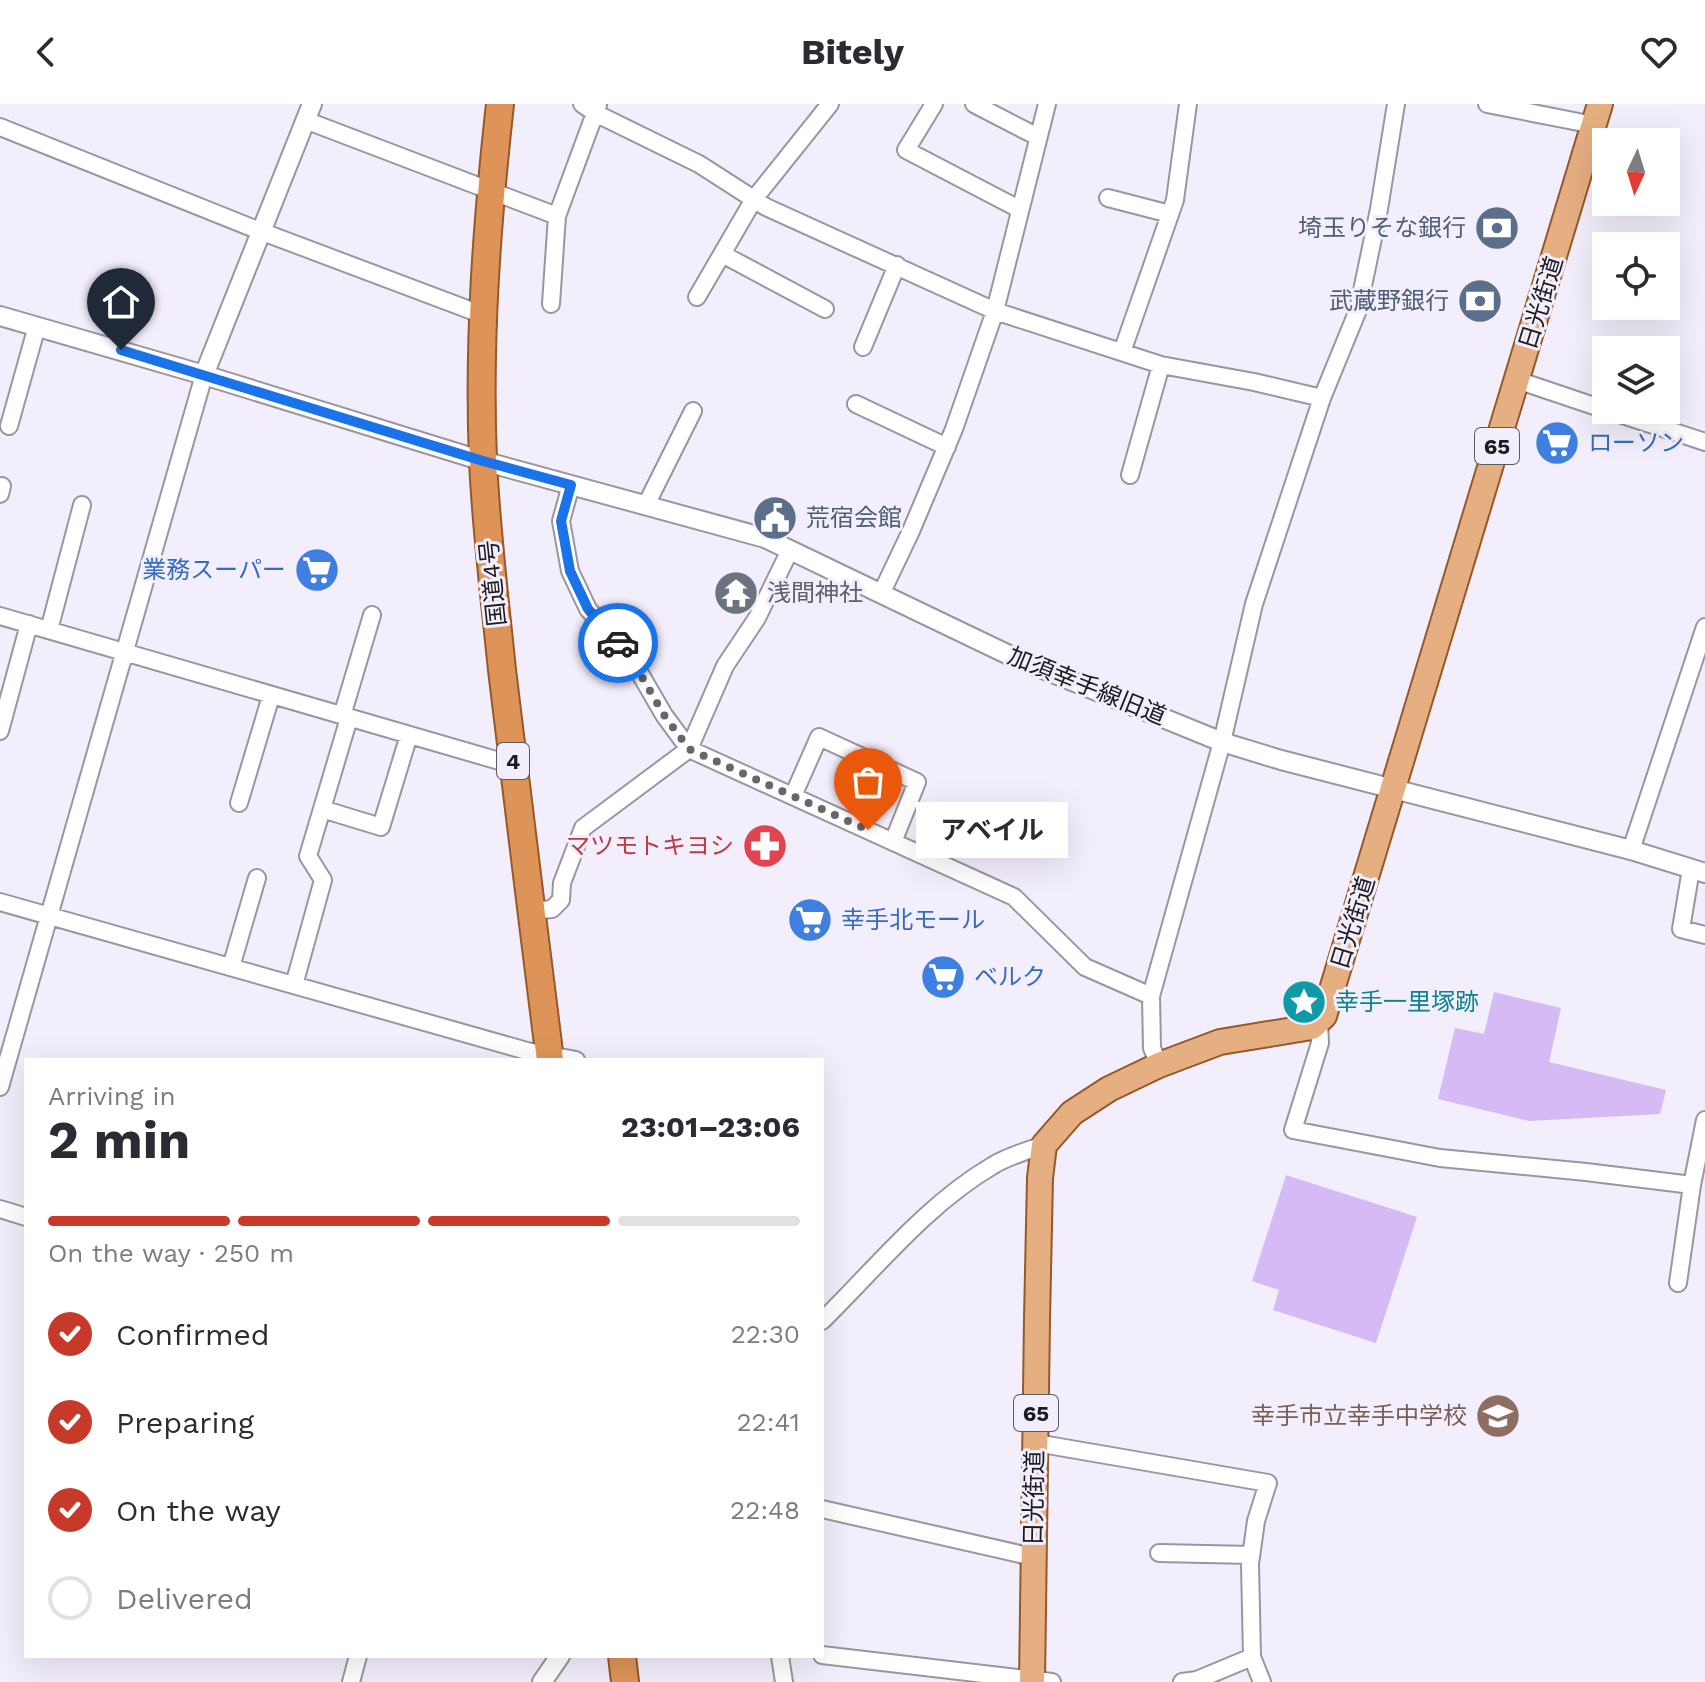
<!DOCTYPE html>
<meta charset="utf-8">
<style>
:root{--surface:#fff;--page:#f7f7f7;--text:#2b2b33;--muted:#7c7c81;--line:#e1e1e2;--accent:#c73a29}
body{margin:0;font-family:"Work Sans","Noto Sans JP",sans-serif;background:var(--page);color:var(--text);height:100vh;display:flex;flex-direction:column;font-size:30px;white-space:nowrap}
*{box-sizing:border-box;margin:0}
p{font-size:26px;color:var(--muted)}
.icon{flex:none;width:44px;height:44px;fill:none;stroke:currentColor;stroke-width:2;stroke-linecap:round;stroke-linejoin:round}
.map{position:relative;flex:1;overflow:hidden}
.details{position:absolute;left:24px;top:954px;width:800px;height:600px;display:flex;flex-direction:column;background:var(--surface);border-radius:0px;box-shadow:0 8px 32px #0002}
.details>*{flex:none}
.needle{width:52px;rotate:184deg}
.fabs{position:absolute;left:1592px;top:24px;display:grid;gap:16px}
.fabs a{display:grid;place-items:center;width:88px;height:88px;border-radius:0px;background:var(--surface);box-shadow:0 8px 32px #0002;font-size:40px}
.pin{position:absolute;display:grid;place-items:center;width:68px;height:68px;color:#fff;margin:-82px -34px;border-radius:50% 50% 50% 0;rotate:-45deg;box-shadow:0 0 8px #0007}
.pin .icon{rotate:45deg}
.courier{position:absolute;display:grid;place-items:center;width:80px;height:80px;margin:-40px;border:6px solid #1a73e8;border-radius:50%;background:#fff;color:#222;box-shadow:0 2px 10px #0007}
.bubble{position:absolute;height:56px;border-radius:0px;background:var(--surface);box-shadow:0 8px 32px #0002;font-size:26px;font-weight:700;line-height:56px;text-align:center}
.summary em{font-style:normal;font-weight:700}
.summary div{display:flex;flex-direction:column-reverse}
.summary{display:flex;align-items:center;justify-content:space-between;height:136px;padding:0 24px}
h1{font-size:52px;font-weight:700;line-height:60px}
.bar{display:grid;grid-template-columns:repeat(4,1fr);gap:12px 8px;align-content:center;height:96px;padding:0 24px}
.bar i{height:10px;border-radius:6px;background:var(--line)}
.bar .on{background:var(--accent)}
.bar p{grid-column:span 4}
ol{padding:0 24px;list-style:none}
li{display:flex;align-items:center;gap:24px;height:88px}
li p{margin-inline-start:auto}
li .icon{padding:8px;border-radius:50%;background:var(--accent);color:#fff;stroke-width:4}
li:last-child{color:var(--muted)}
li i{width:44px;height:44px;border:4px solid var(--line);border-radius:50%}
header{display:flex;justify-content:space-between;align-items:center;height:104px;padding:0 24px;background:var(--surface);font-size:36px;font-weight:700}
.map>svg:first-child{display:block}
.green{fill:#d5baf6}
.lines{fill:none;stroke-linecap:round;stroke-linejoin:round}
.minor-casing{stroke:#9a95a1;stroke-width:20}
.tertiary-casing{stroke:#9a95a1;stroke-width:22}
.primary-casing{stroke:#95592a;stroke-width:28}
.trunk-casing{stroke:#95592a;stroke-width:30}
.minor{stroke:#fff;stroke-width:16}
.tertiary{stroke:#fff;stroke-width:18}
.primary{stroke:#e6af82;stroke-width:24}
.trunk{stroke:#de9458;stroke-width:26}
.done{stroke:#68656d;stroke-width:8;stroke-dasharray:0 14.4}
.route{stroke:#1a73e8;stroke-width:10}
.labels{text-anchor:middle;dominant-baseline:central;stroke-width:6;stroke-linejoin:round;paint-order:stroke}
.shield{fill:#f3eefb;stroke:#5d5a62;stroke-width:2}
.shield-label{font-size:22px;font-weight:bold;fill:#1d1b20}
.service-label{font-size:24px;fill:#4e5e75;stroke:#f3eefb;text-anchor:end}
.street-label{font-size:24px;fill:#1d1b20;stroke:#f3eefb}
.shop-label{font-size:24px;fill:#366cbe;stroke:#f3eefb;text-anchor:start}
.worship-label{font-size:24px;fill:#5b616d;stroke:#f3eefb;text-anchor:start}
.health-label{font-size:24px;fill:#be3a42;stroke:#f3eefb;text-anchor:end}
.culture-label{font-size:24px;fill:#0d838f;stroke:#f3eefb;text-anchor:start}
.education-label{font-size:24px;fill:#785e54;stroke:#f3eefb;text-anchor:end}
</style>
<header><svg class="icon" aria-label="back" viewBox="0 0 24 24"><path d="M15 5l-7 7 7 7"/></svg>Bitely<svg class="icon" aria-label="heart" viewBox="0 0 24 24"><path d="M12 20l-8-8c-3-5 5-10 8-4 3-6 11-1 8 4z"/></svg></header>
<div class="map">
<svg width="1705" height="1578" viewBox="0 0 1705 1578">
<rect width="100%" height="100%" fill="#f3eefb"/>
<path class="green" d="M1494 888 1561 904 1549 958 1666 986 1660 1010 1529 1017 1438 995 1455 924 1484 930Z
M1286 1071 1417 1113 1376 1239 1273 1206 1279 1186 1252 1177Z"/>
<g class="lines">
<g class="minor-casing">
<path id="minor" d="M582 0 595 9 699 60 766 103 995 207 1161 261 1254 278 1322 294
M934 0 906 46 1019 105
M974 0 1038 33
M1487 0 1594 21
M305 16 557 112
M0 23 260 127 483 211
M1108 94 1170 110
M722 150 825 205
M697 193 754 95 830 0
M551 200 557 112 598 1
M863 243 897 161
M1122 248 1175 96 1188 0
M1517 276 1606 306
M856 300 947 343
M1607 306 1705 338
M9 322 37 222
M1130 371 1161 261
M571 381 561 417 570 467 588 505 631 554 664 611 689 645 1014 793 1085 863 1151 892
M0 390 2 382
M646 401 693 307
M881 490 911 427 954 325 995 207 1047 0
M0 512 513 661
M49 526 82 401
M342 612 372 511
M0 627 29 520
M793 692 819 633 917 678 893 738
M239 699 271 592
M322 705 381 723 409 631
M1631 746 1705 523
M1691 765 1681 825 1705 831
M0 798 527 947 576 956
M530 807 552 805 561 796 562 779 583 724 689 645 725 562 757 514 790 446
M231 863 257 774
M294 881 323 776 308 752 349 614
M1319 918 1320 939 1293 1026 1440 1054 1586 1068 1692 1081 1705 1016
M1159 961 1152 944 1151 892 1222 638 1254 500 1322 294 1358 206 1379 105 1396 0
M0 983 204 271
M0 1105 26 1113
M1678 1179 1692 1081
M822 1217C876 1164 926 1101 992 1062 1008 1052 1026 1047 1044 1041
M1036 1339 1268 1379 1256 1417 1250 1460 1252 1553 1197 1576 1182 1578
M822 1405 1033 1453
M1159 1449 1251 1451
M822 1551 1052 1578
M780 1552 784 1578
M1252 1553 1262 1578
M351 1578 358 1552"/>
</g>
<g class="tertiary-casing">
<path id="tertiary" d="M0 212 204 271 483 357 765 434 1011 552 1222 638 1281 656 1631 746 1705 769
M204 271 312 0
M542 1578 560 1552"/>
</g>
<g class="primary-casing">
<path id="primary" d="M1032 1578 1037 1215 1040 1074 1044 1041 1072 1009 1109 985 1159 961 1220 938 1312 923 1324 912 1600 0"/>
</g>
<g class="trunk-casing">
<path id="trunk" d="M500 0C487 118 478 237 483 356 486 426 495 496 502 566 517 696 534 826 550 956
M622 1552 625 1578"/>
</g>
<use href="#minor" class="minor"/>
<use href="#tertiary" class="tertiary"/>
<use href="#primary" class="primary"/>
<use href="#trunk" class="trunk"/>
</g>
<g class="lines">
<path class="done" d="M618 539 631 554 664 611 689 645 868 726"/>
<path class="route" d="M121 246 483 357 571 381 561 417 570 467 588 505 618 539"/>
</g>
<defs>
<g id="bank-disc" transform="scale(2.3)"><circle r="9.5" fill="#5c6f8a" stroke="#f3eefb"/><path d="M-6-4H6V4H-6ZM0-2.3a2.3 2.3 0 1 0 0 4.6a2.3 2.3 0 1 0 0-4.6Z" fill="#fff"/></g>
<g id="supermarket-disc" transform="scale(2.3)"><circle r="9.5" fill="#3f7fe0" stroke="#f3eefb"/><path d="M-6-5.5h2.5l.6 2H6L4.5 2H-2.5L-4.4-4H-6ZM-1.5 3.2a1.3 1.3 0 1 0 .1 0ZM3 3.2a1.3 1.3 0 1 0 .1 0Z" fill="#fff"/></g>
<g id="civic-disc" transform="scale(2.3)"><circle r="9.5" fill="#5c6f8a" stroke="#f3eefb"/><path d="M-.6-6.5H3V-4.5H.6V-3L4-1V1h2V6H-6V1h2V-1L-.6-3ZM-1.2 2.5V6h2.4V2.5Z" fill="#fff"/></g>
<g id="temple-disc" transform="scale(2.3)"><circle r="9.5" fill="#6b7280" stroke="#f3eefb"/><path d="M0-6L5-2H3V0L6.5 2.5H4V6H1.5V3h-3V6H-4V2.5H-6.5L-3 0V-2H-5Z" fill="#fff"/></g>
<g id="pharmacy-disc" transform="scale(2.3)"><circle r="9.5" fill="#e0444e" stroke="#f3eefb"/><path d="M-2-6h4v4h4v4h-4v4h-4v-4h-4v-4h4Z" fill="#fff"/></g>
<g id="sight-disc" transform="scale(2.3)"><circle r="9.5" fill="#0f9aa8" stroke="#f3eefb"/><path d="M0-6L1.8-2.2L6-1.7L2.9 1.2L3.7 5.4L0 3.3L-3.7 5.4L-2.9 1.2L-6-1.7L-1.8-2.2Z" fill="#fff"/></g>
<g id="school-disc" transform="scale(2.3)"><circle r="9.5" fill="#8d6e63" stroke="#f3eefb"/><path d="M0-5L7-2L0 1L-7-2ZM-4 1L0 2.5L4 1V4Q0 6-4 4Z" fill="#fff"/></g>
</defs>
<g fill-rule="evenodd">
<use href="#bank-disc" x="1497" y="124"/>
<use href="#bank-disc" x="1480" y="197"/>
<use href="#supermarket-disc" x="1557" y="339"/>
<use href="#civic-disc" x="775" y="414"/>
<use href="#supermarket-disc" x="317" y="466"/>
<use href="#temple-disc" x="736" y="489"/>
<use href="#pharmacy-disc" x="765" y="742"/>
<use href="#supermarket-disc" x="810" y="816"/>
<use href="#supermarket-disc" x="943" y="873"/>
<use href="#sight-disc" x="1304" y="898"/>
<use href="#school-disc" x="1498" y="1312"/>
</g>
<g class="labels">
<g class="shield">
<rect x="1475" y="324" width="44" height="36" rx="6"/>
<rect x="497" y="639" width="32" height="36" rx="6"/>
<rect x="1014" y="1291" width="44" height="36" rx="6"/>
</g>
<g class="shield-label">
<text x="1497" y="342">65</text>
<text x="513" y="657">4</text>
<text x="1036" y="1309">65</text>
</g>
<g class="service-label">
<text x="1466" y="124">埼玉りそな銀行</text>
<text x="1449" y="197">武蔵野銀行</text>
<text x="806" y="414" text-anchor="start">荒宿会館</text>
</g>
<g class="street-label">
<text transform="translate(1541 199) rotate(-73)">日光街道</text>
<text transform="translate(493 479) rotate(-96)">国道4号</text>
<text transform="translate(1087 582) rotate(22)">加須幸手線旧道</text>
<text transform="translate(1353 819) rotate(-73)">日光街道</text>
<text transform="translate(1034 1394) rotate(-89)">日光街道</text>
</g>
<g class="shop-label">
<text x="1588" y="339">ローソン</text>
<text x="286" y="466" text-anchor="end">業務スーパー</text>
<text x="841" y="816">幸手北モール</text>
<text x="974" y="873">ベルク</text>
</g>
<g class="worship-label">
<text x="767" y="489">浅間神社</text>
</g>
<g class="health-label">
<text x="734" y="742">マツモトキヨシ</text>
</g>
<g class="culture-label">
<text x="1335" y="898">幸手一里塚跡</text>
</g>
<g class="education-label">
<text x="1467" y="1312">幸手市立幸手中学校</text>
</g>
</g>
</svg>
<div class="fabs">
<a><svg class="needle" viewBox="-14 -14 28 28"><path d="M0-13l5 13h-10z" fill="#e53935"/><path d="M0 13l5-13h-10z" fill="#7c7c81"/></svg></a>
<a><svg class="icon" aria-label="locate" viewBox="0 0 24 24"><circle cx="12" cy="12" r="6"/><path d="M12 2v4M12 18v4M2 12h4M18 12h4"/></svg></a>
<a><svg class="icon" aria-label="layers" viewBox="0 0 24 24"><path d="M12 4l9 5-9 5-9-5zM3 14l9 5 9-5"/></svg></a>
</div>
<div class="pin" style="left:868px;top:726px;background:#ea580c"><svg class="icon" aria-label="bag" viewBox="0 0 24 24"><path d="M5 8h14l-1 12H6zM9 8a3 3 0 0 1 6 0"/></svg></div>
<div class="pin" style="left:121px;top:246px;background:#1f2937"><svg class="icon" aria-label="home" viewBox="0 0 24 24"><path d="M3 11l9-7 9 7M6 9v11h12V9"/></svg></div>
<div class="courier" style="left:618px;top:539px"><svg class="icon" aria-label="car" viewBox="0 0 24 24"><path d="M5 17H2v-5l4-1 3-4h7l3 4 3 1v5h-3M9 17h6M6 11h13"/><circle cx="7" cy="17" r="2"/><circle cx="17" cy="17" r="2"/></svg></div>
<div class="bubble" style="left:916px;top:698px;width:152px">アベイル</div>
<section class="details">
<div class="summary"><div><h1>2 min</h1><p>Arriving in</p></div><em>23:01–23:06</em></div>
<div class="bar"><i class="on"></i><i class="on"></i><i class="on"></i><i></i><p>On the way · 250 m</p></div>
<ol>
<li><svg class="icon" aria-label="check" viewBox="0 0 24 24"><path d="M5 12l5 5 9-10"/></svg>Confirmed<p>22:30</p></li>
<li><svg class="icon" aria-label="check" viewBox="0 0 24 24"><path d="M5 12l5 5 9-10"/></svg>Preparing<p>22:41</p></li>
<li><svg class="icon" aria-label="check" viewBox="0 0 24 24"><path d="M5 12l5 5 9-10"/></svg>On the way<p>22:48</p></li>
<li><i></i>Delivered</li>
</ol>
</section>
</div>
